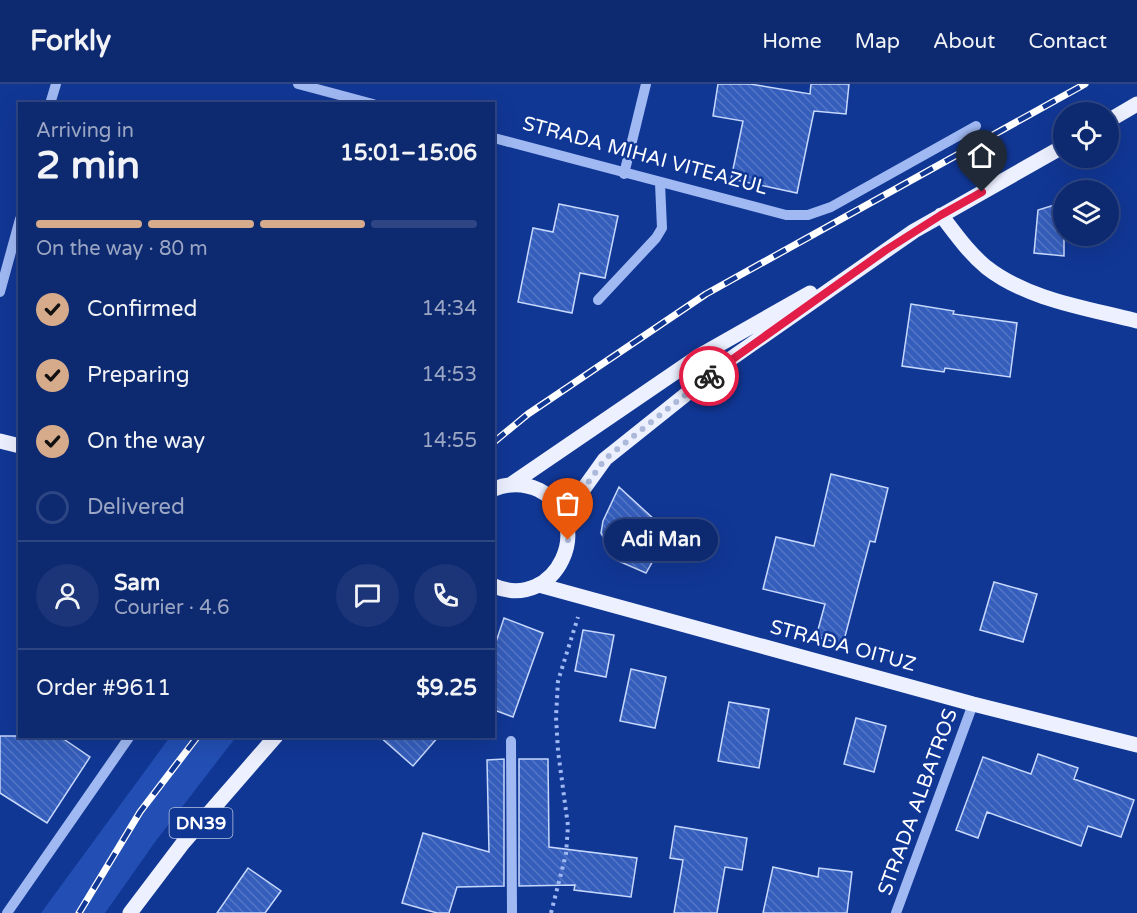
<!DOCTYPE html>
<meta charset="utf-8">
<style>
:root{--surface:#0d2970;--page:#1b3578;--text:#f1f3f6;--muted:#9aa6c3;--line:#2d4583;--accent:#d6ab8b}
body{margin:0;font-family:"Varela Round",sans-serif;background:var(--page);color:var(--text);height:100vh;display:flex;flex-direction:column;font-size:22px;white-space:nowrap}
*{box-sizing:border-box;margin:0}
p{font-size:20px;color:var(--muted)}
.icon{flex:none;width:33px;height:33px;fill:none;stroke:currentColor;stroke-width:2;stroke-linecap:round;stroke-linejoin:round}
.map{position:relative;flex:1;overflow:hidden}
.drawer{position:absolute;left:18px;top:18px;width:477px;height:636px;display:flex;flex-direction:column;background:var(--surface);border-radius:0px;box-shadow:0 6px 24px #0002,0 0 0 2px var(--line)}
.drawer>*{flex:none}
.tools{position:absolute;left:1053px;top:18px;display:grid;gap:12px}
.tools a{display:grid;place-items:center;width:66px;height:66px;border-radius:50%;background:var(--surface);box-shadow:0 6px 24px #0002,0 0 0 2px var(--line);font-size:30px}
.pin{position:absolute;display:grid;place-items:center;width:51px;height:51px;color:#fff;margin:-62px -26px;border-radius:50% 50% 50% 0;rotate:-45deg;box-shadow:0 0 6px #0007}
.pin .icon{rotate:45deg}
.courier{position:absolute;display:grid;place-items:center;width:60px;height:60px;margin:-30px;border:4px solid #e11d48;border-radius:50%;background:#fff;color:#222;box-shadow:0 2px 8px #0007}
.bubble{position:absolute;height:42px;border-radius:21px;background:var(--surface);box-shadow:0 6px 24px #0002,0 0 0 2px var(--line);font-size:20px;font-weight:700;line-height:42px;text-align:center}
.headline em{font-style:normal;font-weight:700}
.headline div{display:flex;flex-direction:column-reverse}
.headline{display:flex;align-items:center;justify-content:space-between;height:102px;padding:0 18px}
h1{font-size:39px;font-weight:700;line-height:45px}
.bar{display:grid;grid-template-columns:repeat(4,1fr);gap:9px 6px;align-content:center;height:72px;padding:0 18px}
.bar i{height:8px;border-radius:4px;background:var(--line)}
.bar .selected{background:var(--accent)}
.bar p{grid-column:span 4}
.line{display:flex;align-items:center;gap:15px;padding:0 18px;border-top:2px solid var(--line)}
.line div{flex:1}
.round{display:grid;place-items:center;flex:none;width:63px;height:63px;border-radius:32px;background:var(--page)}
ol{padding:0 18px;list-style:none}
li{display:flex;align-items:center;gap:18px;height:66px}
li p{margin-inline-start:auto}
li .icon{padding:6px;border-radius:50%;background:var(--accent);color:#111;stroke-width:4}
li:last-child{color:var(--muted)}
li i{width:33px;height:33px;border:3px solid var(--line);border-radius:50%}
header{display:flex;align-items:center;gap:36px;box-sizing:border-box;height:84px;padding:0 30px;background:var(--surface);border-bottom:2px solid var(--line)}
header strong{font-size:28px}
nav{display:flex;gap:33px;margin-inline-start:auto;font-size:21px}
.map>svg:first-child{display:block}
.green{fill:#234fb4}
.building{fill:url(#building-back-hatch);stroke:#c7d8fd;stroke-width:1.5}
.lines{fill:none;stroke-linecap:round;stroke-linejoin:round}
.path{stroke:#a0b9f3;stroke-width:4;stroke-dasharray:3 4.5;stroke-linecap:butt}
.minor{stroke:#a0b9f3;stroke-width:10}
.major{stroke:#ecf0ff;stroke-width:15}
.rail-casing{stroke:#fff;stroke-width:7}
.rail{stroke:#113795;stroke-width:4.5;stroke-dasharray:14;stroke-linecap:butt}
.done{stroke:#acb9da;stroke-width:6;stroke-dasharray:0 10.8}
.route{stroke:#e11d48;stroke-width:8}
.labels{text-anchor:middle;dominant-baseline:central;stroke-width:5;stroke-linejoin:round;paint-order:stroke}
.shield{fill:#113795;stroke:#b8c3df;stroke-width:1.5}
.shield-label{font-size:18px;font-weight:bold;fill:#fff}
.street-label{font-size:20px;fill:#fff;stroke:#113795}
</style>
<header>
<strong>Forkly</strong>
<nav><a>Home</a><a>Map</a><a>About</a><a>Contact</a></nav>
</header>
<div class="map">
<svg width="1137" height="829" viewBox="0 0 1137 829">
<defs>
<pattern id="building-back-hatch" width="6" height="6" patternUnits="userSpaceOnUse" patternTransform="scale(1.5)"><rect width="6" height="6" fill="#355ebc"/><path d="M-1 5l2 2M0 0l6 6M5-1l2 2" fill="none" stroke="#5376c6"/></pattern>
</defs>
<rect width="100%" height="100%" fill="#113795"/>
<path class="green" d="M170 653H236L155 758 105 829H41Z"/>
<path class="building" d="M718 0H750L810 10 811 0H849L846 30 814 27 797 109 731 95 743 37 713 32Z
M1064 118V172L1034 169 1038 126Z
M559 120 618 132 605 194 580 189 572 229 518 218 533 144 553 148Z
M911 220 954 227 953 230 1017 239 1010 293 945 284 944 288 902 282Z
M831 390 888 404 875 458 870 457 843 560 816 553 825 520 763 505 776 453 814 462Z
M619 403 669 449 646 489 616 476 601 449 603 437Z
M994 498 1037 510 1023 558 980 546Z
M504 534 543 549 513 633 494 626V564Z
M583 546 614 551 606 593 575 587Z
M631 585 666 593 655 644 620 637Z
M729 618 769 625 759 684 718 677Z
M856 634 886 642 874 688 844 680Z
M0 652H59L90 673 47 739 0 709Z
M379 652H439L413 682Z
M1038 670 1078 684 1074 695 1134 716 1121 753 1088 742 1081 762 987 728 978 754 956 746 983 673 1031 690Z
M504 675V802L457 803 449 829H437L402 819 423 749 489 768 487 676Z
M519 675H548L549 763 637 774 631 813 574 806 575 801 519 802Z
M675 742 747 754 742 786 725 783 717 829H674L683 776 670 774Z
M773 783 818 793 819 784 852 788 847 829H763Z
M248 784 281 807 265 829H217Z"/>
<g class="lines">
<path class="path" d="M551 829 566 770 568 742 558 667 556 633 558 597 578 533"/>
<path class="minor" d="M298 0 373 20
M50 20 56 0
M494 54 786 131H808L831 123 976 42
M624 90 646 0
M0 208 20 135
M598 216 656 154 662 144 660 99
M511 657 512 829
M7 829 130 652
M896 829 973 620"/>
<path class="major" d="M1108 37 1137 20
M941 131C955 149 968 168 986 183 1028 216 1087 224 1137 237
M0 357 20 362
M510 401 699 272 810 209
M494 405C509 399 524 399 539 406 599 437 556 528 494 502
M566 438 582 407 605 375 729 276 914 147 1064 62
M539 501 973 620 1137 661
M130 829 183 759 276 652"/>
<g class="rail-casing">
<path id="rail" d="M494 358 528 330 706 210 1085 0
M79 829 140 728 198 652"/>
</g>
<use href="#rail" class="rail"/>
</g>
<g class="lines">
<path class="done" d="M568 456 566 438 582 407 605 375 709 292"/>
<path class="route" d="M709 292 886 166 941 131 982 108"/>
</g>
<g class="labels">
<rect class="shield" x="169.5" y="724" width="63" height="30" rx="4.5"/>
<g class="shield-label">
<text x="201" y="739">DN39</text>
</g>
<g class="street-label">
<text transform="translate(645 72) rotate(15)">STRADA MIHAI VITEAZUL</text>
<text transform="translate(843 562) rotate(15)">STRADA OITUZ</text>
<text transform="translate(918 718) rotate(-70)">STRADA ALBATROS</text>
</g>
</g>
</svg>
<div class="tools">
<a><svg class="icon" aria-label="locate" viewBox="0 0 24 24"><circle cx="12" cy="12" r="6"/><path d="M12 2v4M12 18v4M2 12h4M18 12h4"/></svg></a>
<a><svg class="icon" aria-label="layers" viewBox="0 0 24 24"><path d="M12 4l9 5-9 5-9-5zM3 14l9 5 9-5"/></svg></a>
</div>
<div class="pin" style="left:568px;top:456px;background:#ea580c"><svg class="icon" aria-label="bag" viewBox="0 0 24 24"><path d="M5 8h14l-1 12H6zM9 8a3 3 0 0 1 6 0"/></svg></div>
<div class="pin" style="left:982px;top:108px;background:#1f2937"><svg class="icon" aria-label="home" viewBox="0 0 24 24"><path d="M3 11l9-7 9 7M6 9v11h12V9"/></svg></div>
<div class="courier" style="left:709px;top:292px"><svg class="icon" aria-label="bike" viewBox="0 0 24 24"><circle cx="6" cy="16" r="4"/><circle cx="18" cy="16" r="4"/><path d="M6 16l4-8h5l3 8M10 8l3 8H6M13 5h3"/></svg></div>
<div class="bubble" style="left:604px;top:435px;width:114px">Adi Man</div>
<section class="drawer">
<div class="headline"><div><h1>2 min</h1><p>Arriving in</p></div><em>15:01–15:06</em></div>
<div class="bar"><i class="selected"></i><i class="selected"></i><i class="selected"></i><i></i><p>On the way · 80 m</p></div>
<ol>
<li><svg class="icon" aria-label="check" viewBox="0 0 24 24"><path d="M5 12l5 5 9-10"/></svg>Confirmed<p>14:34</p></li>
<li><svg class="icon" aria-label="check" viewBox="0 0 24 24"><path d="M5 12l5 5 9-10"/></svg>Preparing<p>14:53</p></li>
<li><svg class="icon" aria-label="check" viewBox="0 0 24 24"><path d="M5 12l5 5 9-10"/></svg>On the way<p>14:55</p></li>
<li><i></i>Delivered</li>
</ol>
<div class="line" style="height:108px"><a class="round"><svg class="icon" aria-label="person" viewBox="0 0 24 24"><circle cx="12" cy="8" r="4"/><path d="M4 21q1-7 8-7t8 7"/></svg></a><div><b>Sam</b><p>Courier · 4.6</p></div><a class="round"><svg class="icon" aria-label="chat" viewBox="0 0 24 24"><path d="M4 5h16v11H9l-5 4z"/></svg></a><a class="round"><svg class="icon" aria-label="phone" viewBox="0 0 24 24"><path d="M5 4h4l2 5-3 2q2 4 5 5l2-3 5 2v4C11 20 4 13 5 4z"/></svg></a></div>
<div class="line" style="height:78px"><div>Order #9611</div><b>$9.25</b></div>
</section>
</div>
